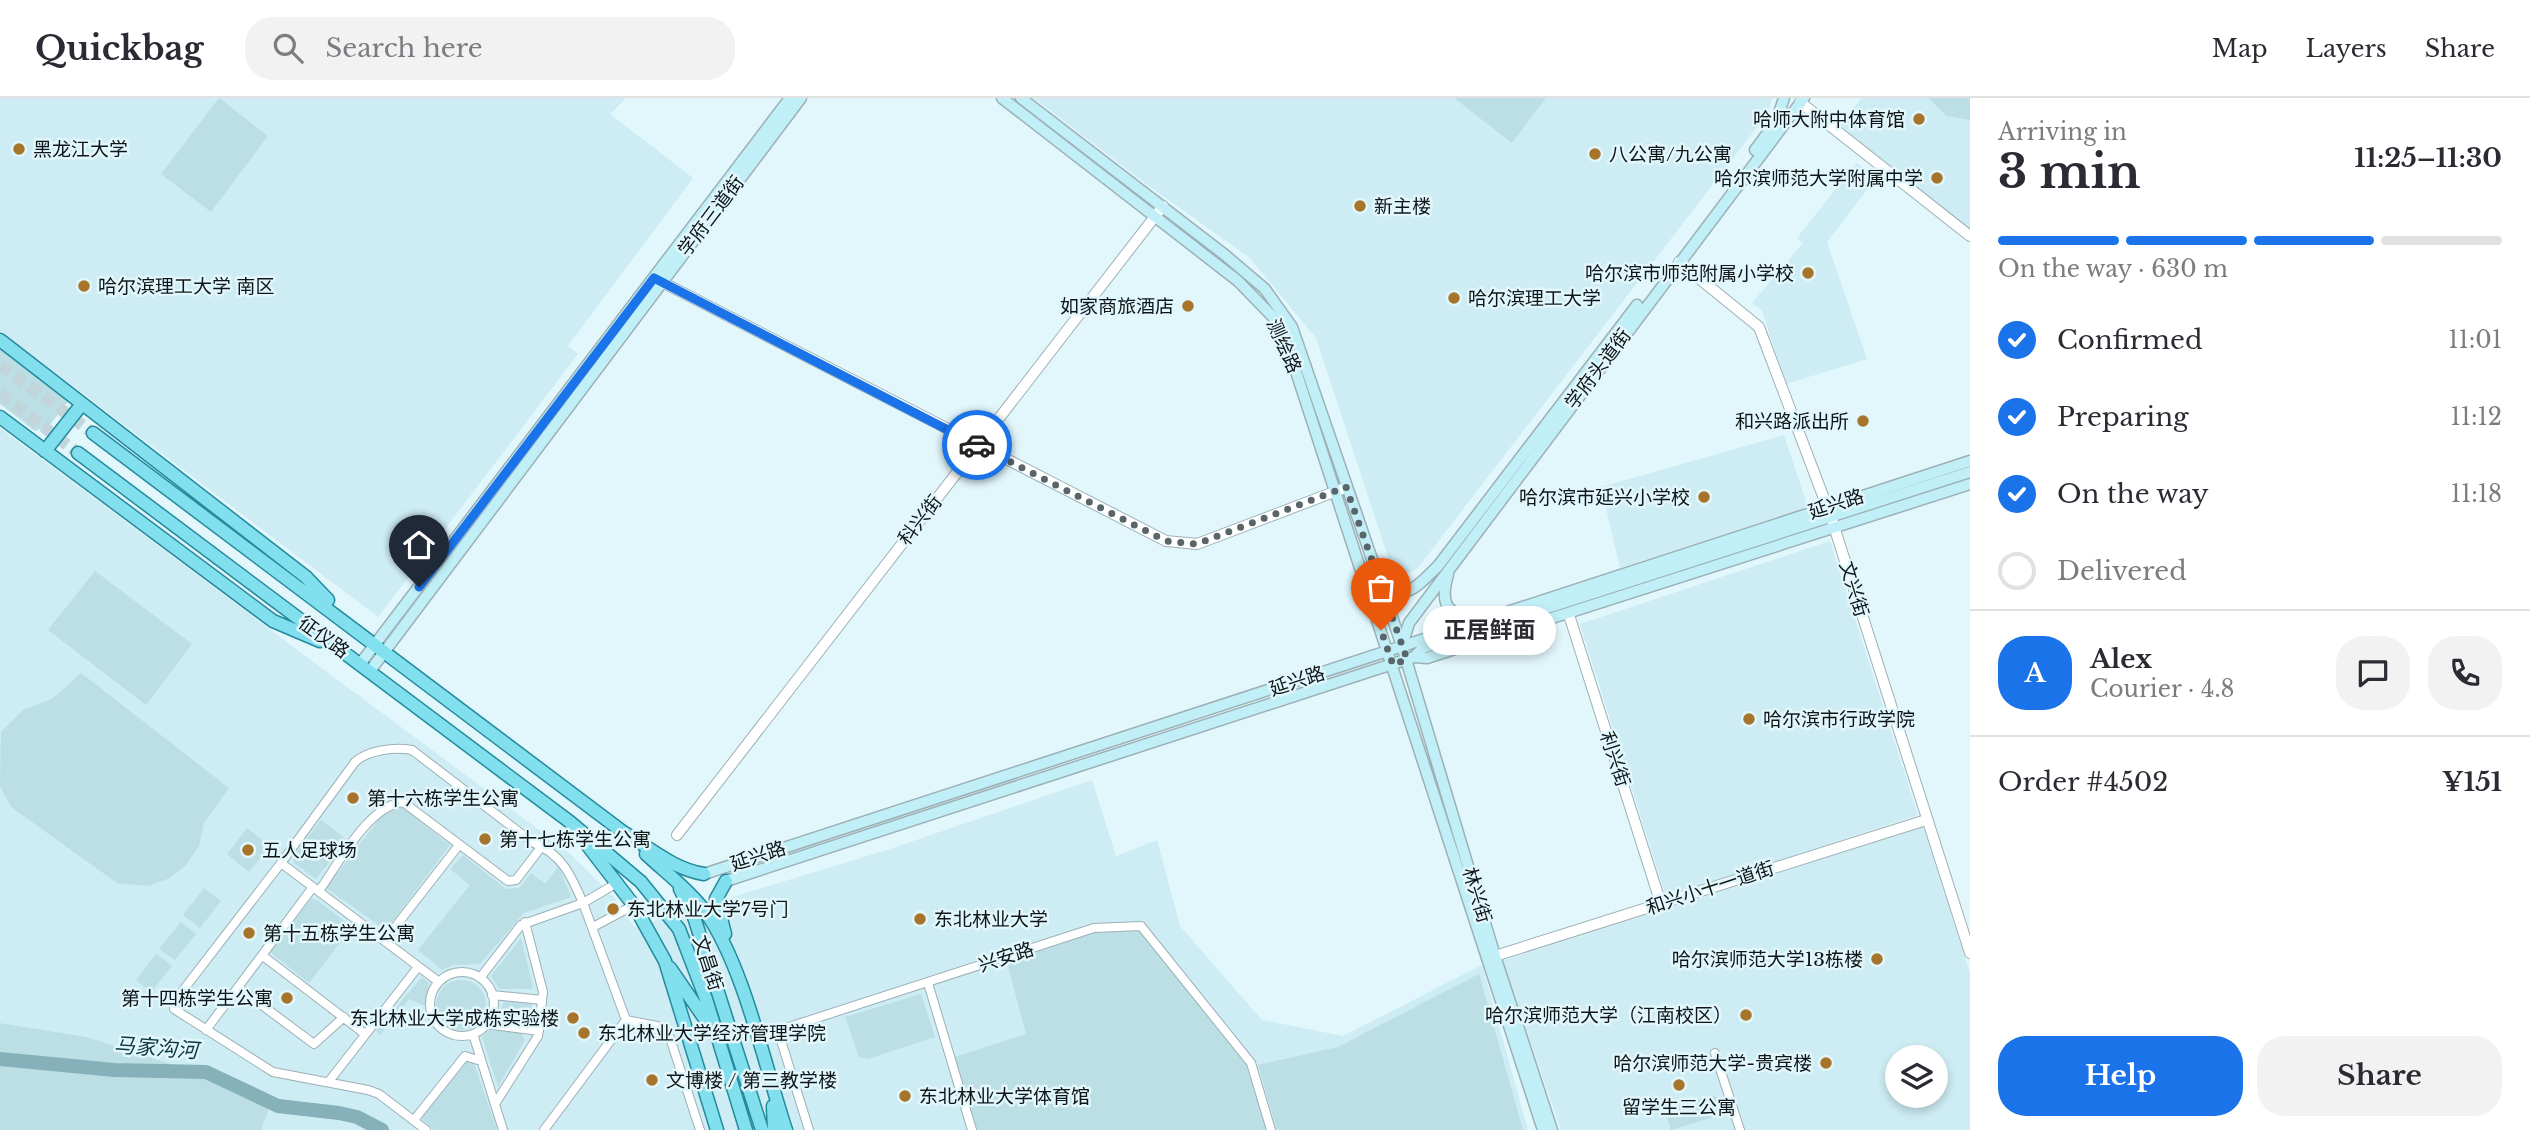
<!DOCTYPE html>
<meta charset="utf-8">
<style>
:root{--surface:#fff;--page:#f2f2f3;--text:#2b2b33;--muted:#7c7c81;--line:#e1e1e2;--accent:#1a73e8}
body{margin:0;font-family:"Libre Baskerville","Noto Sans SC",serif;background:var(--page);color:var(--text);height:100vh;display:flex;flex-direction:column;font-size:26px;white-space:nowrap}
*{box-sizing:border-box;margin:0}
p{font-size:23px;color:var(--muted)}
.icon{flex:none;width:38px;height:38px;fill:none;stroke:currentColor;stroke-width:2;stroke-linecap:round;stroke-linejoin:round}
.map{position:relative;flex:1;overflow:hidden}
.side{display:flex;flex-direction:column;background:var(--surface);width:560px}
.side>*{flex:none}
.fabs{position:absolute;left:1885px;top:947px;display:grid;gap:14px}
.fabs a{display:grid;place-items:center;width:63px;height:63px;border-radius:50%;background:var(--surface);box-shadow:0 4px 10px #0003;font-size:35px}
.pin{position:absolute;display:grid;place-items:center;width:60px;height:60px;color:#fff;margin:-72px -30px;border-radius:50% 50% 50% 0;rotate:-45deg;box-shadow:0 0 7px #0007}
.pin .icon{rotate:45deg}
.courier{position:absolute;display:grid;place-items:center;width:70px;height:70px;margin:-35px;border:5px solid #1a73e8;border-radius:50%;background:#fff;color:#222;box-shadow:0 2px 9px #0007}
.bubble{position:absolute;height:49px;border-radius:24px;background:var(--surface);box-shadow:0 4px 10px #0003;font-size:23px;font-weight:700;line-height:49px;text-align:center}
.head em{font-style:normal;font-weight:700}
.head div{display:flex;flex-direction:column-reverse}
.head{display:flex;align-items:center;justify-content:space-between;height:119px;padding:0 28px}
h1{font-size:46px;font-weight:700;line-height:52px}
.bar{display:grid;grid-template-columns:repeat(4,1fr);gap:10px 7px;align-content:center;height:84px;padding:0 28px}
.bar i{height:9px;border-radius:5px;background:var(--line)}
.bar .on{background:var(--accent)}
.bar p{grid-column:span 4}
.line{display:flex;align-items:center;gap:18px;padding:0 28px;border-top:2px solid var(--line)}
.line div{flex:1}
.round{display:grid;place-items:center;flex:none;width:74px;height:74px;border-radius:28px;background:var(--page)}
ol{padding:0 28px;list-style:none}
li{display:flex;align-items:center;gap:21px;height:77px}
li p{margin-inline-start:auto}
li .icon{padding:7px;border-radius:50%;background:var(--accent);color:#fff;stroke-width:4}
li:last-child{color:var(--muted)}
li i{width:38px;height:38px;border:4px solid var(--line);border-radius:50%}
.primary-button{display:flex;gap:14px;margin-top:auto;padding:14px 28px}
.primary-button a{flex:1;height:80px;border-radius:28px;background:var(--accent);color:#fff;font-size:28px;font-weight:700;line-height:80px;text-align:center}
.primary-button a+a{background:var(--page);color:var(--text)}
header{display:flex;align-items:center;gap:42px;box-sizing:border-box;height:98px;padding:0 35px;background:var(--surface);border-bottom:2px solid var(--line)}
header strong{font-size:33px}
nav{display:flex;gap:38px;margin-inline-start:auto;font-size:24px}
.search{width:490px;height:63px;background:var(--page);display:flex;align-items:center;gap:18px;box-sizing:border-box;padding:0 24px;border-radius:28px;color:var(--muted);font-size:26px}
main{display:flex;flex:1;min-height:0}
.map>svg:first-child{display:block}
.built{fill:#cdecf3;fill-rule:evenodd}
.green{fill:#bcdee5}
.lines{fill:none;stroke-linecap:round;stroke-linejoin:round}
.river{stroke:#86b1ba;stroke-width:14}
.primary-tunnel{stroke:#c2d5da;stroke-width:12;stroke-dasharray:12 6;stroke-linecap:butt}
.minor-casing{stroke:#9cb0b5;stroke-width:10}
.tertiary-casing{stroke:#9cb0b5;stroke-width:12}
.secondary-casing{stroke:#9cb0b5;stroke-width:13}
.primary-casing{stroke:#248a9c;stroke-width:15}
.minor{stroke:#fff;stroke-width:8}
.tertiary{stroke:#fff;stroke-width:10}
.secondary{stroke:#c1eff7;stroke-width:10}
.primary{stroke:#82dfee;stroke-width:12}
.done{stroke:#596568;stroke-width:7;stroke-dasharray:0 12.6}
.route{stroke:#1a73e8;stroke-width:9}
.poi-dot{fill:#a7742b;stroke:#e2f7fc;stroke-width:2.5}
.labels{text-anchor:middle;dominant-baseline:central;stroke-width:5;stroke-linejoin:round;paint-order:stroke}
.poi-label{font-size:19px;fill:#0f1618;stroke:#e2f7fc;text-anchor:start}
.street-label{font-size:19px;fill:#0f1618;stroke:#e2f7fc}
.water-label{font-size:21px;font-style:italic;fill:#0c373e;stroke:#e2f7fc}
</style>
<header>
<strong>Quickbag</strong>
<div class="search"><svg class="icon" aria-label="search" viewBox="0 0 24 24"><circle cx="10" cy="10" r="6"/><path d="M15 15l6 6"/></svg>Search here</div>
<nav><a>Map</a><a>Layers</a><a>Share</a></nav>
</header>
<main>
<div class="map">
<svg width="1970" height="1032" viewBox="0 0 1970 1032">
<rect width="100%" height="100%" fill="#e2f7fc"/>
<path class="built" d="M0 0H626L610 16 693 80 568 248 578 256 378 519 0 233Z
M1034 0H1773L1767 16 1417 471 1395 480 1316 240 1250 160 1146 86Z
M1861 0H1970V131L1839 29Z
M1856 65 1877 79 1827 144 1867 261 1786 286 1762 213 1752 205 1803 145 1797 140Z
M0 330 566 752 614 799 634 829 887 752 1092 682 1116 758 1157 742 1180 828 1262 922 1343 938 1482 867 1528 1032H261L272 999 87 939 0 925Z
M1784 337 1808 409 1620 470 1601 389Z
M1830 443 1918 717 1666 799 1580 526Z
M1923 729 1970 875V1032H1561L1502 863ZM1897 959H1936V998H1897Z"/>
<path class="green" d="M219 0 268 38 211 114 161 76Z
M1454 0H1546L1512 45Z
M1928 0H1970V22L1947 18Z
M0 249 69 302 49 328 35 333 0 306Z
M95 473 192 546 146 607 48 532Z
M81 575 229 690 204 725 199 748 186 767 170 780 148 788 117 785 11 709 0 688 1 634 23 612 52 601Z
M402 709 450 747 386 832 326 790 383 716Z
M321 722 347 742 316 781 294 765 293 758Z
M247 730 270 748 249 774 227 756Z
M463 757 506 791 519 790 531 775 545 786 559 768 571 799 524 815 480 866 454 867 442 872 418 852 470 787 450 771Z
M204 790 221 803 200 830 183 817Z
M311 801 317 802 352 829 309 885 270 854Z
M181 824 196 836 175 862 159 851Z
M1139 831 1246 967 1268 1032H976L955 959 1026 936 1007 864 1094 834Z
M521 840 533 889 531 891H499L491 878Z
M156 856 172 868 151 894 136 882Z
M1479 876 1523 1032H1277L1258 967 1338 949Z
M422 879 429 885 425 908 409 901 380 937 376 933Z
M436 907a25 25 0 1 1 50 0a25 25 0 1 1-50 0Z
M921 896 935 939 868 961 859 959 845 919Z
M504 902 532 906 530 924 499 920Z
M0 925 87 939 273 999 261 1032H0Z
M491 930 521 934 525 942 498 989 482 939Z
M468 962 474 965 497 1032H434L420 1019 461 963Z
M1715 997 1720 1017 1671 1032 1665 1012Z"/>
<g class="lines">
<path class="river" d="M0 961 114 972 206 974 278 1008 339 1015 357 1019 382 1032"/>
<path class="primary-tunnel" d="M0 267 93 335
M0 296 78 355"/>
<g class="minor-casing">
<path id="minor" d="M281 765 355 664C368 652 394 649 412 652L532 744C562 756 571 777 583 805L617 785
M319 793C339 765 368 708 403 704L508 783 516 782 542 748
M593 829 634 807
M385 842 459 747
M263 858 365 936
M430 906a32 32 0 1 1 64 0a32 32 0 1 1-64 0Z
M480 880 521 827 583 805 626 922 544 1032
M928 885 972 1032
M239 890 314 946 344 919
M492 897 542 902
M626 922 657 928 670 940 700 1032
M486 926 539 933
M206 932 313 789
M778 933 809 1032
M473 936 503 1032
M758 939 1094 830 1141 828 1251 965 1271 1032
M1715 955 1740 1032
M330 982 418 869
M495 1006 538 938 543 894 525 824
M414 1022 465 958 481 963
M426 1032 379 996 368 992 273 974 174 911V904L281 765 439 884"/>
</g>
<g class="tertiary-casing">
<path id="tertiary" d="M1800 4 1970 138
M1679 164 1759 229 1831 419 1970 855
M658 182 1166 443 1197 446 1342 391
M1569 517 1661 806
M677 737 1163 108
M1495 858 1926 722"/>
</g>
<g class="secondary-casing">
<path id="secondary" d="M1002 0 1238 183 1273 219 1289 252 1543 1032
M1021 0 1225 157 1265 191 1292 229 1402 548 1495 858 1552 1032
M1755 52 1776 24 1784 0
M1448 477C1439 507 1448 516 1475 522
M1380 483C1405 507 1419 486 1438 468L1637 207
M1402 548 1409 525 1804 0
M1414 559 1423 550 1970 374
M360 566 790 0
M370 573 801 0
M704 776 1970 363
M726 783 1414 559 1427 560 1970 386"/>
</g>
<g class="primary-casing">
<path id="primary" d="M0 242 306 479 328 502
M0 319 273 523 320 543
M93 335 623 734C650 750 673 771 704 776
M45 353 82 306
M78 355 570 724 641 784 679 831 706 901 746 1032
M585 744 635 809 665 863 717 1032
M646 756C665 774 688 791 704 812 743 864 765 969 786 1032
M680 791 694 819 762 1032
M725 836 716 801 726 783
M670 870 709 927
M773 1008 774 1032"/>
</g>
<use href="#minor" class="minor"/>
<use href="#tertiary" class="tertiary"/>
<use href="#secondary" class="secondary"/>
<use href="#primary" class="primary"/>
</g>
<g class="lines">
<path class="done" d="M977 347 1166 443 1197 446 1346 389 1407 561 1393 567 1381 532"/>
<path class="route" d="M419 489 654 180 977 347"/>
</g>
<g class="poi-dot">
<circle cx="1919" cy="21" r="7"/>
<circle cx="19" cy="51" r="7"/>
<circle cx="1595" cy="56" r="7"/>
<circle cx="1937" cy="80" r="7"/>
<circle cx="1360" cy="108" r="7"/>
<circle cx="1808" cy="175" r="7"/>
<circle cx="84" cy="188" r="7"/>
<circle cx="1454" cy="200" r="7"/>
<circle cx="1188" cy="208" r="7"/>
<circle cx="1863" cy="323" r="7"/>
<circle cx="1704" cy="399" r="7"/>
<circle cx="1749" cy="621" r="7"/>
<circle cx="353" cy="700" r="7"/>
<circle cx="485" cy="741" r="7"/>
<circle cx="248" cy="752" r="7"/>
<circle cx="613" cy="811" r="7"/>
<circle cx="920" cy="821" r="7"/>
<circle cx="249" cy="835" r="7"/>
<circle cx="1877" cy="861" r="7"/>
<circle cx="287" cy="900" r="7"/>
<circle cx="1746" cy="917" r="7"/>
<circle cx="573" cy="920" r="7"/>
<circle cx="584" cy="935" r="7"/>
<circle cx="1826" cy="965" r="7"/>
<circle cx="652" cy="982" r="7"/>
<circle cx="1679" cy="987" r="7"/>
<circle cx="905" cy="998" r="7"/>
</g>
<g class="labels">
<g class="poi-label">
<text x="1905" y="21" text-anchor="end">哈师大附中体育馆</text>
<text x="33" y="51">黑龙江大学</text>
<text x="1609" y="56">八公寓/九公寓</text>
<text x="1923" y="80" text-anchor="end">哈尔滨师范大学附属中学</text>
<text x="1374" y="108">新主楼</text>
<text x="1794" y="175" text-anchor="end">哈尔滨市师范附属小学校</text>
<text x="98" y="188">哈尔滨理工大学 南区</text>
<text x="1468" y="200">哈尔滨理工大学</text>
<text x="1174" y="208" text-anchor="end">如家商旅酒店</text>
<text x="1849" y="323" text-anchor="end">和兴路派出所</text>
<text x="1690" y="399" text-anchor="end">哈尔滨市延兴小学校</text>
<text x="1763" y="621">哈尔滨市行政学院</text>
<text x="367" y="700">第十六栋学生公寓</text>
<text x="499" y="741">第十七栋学生公寓</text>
<text x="262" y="752">五人足球场</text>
<text x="627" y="811">东北林业大学7号门</text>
<text x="934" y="821">东北林业大学</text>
<text x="263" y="835">第十五栋学生公寓</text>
<text x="1863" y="861" text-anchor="end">哈尔滨师范大学13栋楼</text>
<text x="273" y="900" text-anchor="end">第十四栋学生公寓</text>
<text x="1732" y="917" text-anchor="end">哈尔滨师范大学（江南校区）</text>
<text x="559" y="920" text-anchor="end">东北林业大学成栋实验楼</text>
<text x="598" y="935">东北林业大学经济管理学院</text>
<text x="1812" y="965" text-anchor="end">哈尔滨师范大学-贵宾楼</text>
<text x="666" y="982">文博楼 / 第三教学楼</text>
<text x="919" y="998">东北林业大学体育馆</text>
<text x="1679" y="1009" text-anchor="middle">留学生三公寓</text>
</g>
<g class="street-label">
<text transform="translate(711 118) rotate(-53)">学府三道街</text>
<text transform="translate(1284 248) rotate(66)">测绘路</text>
<text transform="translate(1598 271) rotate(-53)">学府头道街</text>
<text transform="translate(1836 406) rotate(-18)">延兴路</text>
<text transform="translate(920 422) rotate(-52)">科兴街</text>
<text transform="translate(1854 491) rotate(73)">文兴街</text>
<text transform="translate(324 539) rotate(36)">征仪路</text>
<text transform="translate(1297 583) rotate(-18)">延兴路</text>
<text transform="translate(1615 661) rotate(72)">利兴街</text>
<text transform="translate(758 758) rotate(-18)">延兴路</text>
<text transform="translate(1710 790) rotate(-18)">和兴小十一道街</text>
<text transform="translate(1477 797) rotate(73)">林兴街</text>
<text transform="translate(1006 859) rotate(-18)">兴安路</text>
<text transform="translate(708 865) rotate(72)">文昌街</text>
</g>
<g class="water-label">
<text transform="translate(156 950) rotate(4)">马家沟河</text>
</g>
</g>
</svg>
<div class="fabs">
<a><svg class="icon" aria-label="layers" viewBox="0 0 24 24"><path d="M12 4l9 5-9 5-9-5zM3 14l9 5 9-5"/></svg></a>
</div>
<div class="pin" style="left:1381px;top:532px;background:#ea580c"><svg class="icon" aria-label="bag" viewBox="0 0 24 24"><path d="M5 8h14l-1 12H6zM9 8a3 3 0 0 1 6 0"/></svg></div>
<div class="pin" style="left:419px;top:489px;background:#1f2937"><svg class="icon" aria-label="home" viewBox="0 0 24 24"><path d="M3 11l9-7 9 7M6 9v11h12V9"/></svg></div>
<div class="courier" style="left:977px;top:347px"><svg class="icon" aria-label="car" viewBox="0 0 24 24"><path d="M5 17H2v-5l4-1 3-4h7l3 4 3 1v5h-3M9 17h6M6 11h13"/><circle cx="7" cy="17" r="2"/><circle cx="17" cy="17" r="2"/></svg></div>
<div class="bubble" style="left:1423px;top:508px;width:133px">正居鲜面</div>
</div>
<section class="side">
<div class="head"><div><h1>3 min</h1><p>Arriving in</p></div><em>11:25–11:30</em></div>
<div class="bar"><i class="on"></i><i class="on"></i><i class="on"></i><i></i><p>On the way · 630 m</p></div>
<ol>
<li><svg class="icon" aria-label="check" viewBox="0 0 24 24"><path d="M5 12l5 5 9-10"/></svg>Confirmed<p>11:01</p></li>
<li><svg class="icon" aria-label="check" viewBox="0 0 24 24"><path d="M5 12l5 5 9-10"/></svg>Preparing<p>11:12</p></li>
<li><svg class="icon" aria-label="check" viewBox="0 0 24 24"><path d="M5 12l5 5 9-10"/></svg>On the way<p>11:18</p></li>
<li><i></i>Delivered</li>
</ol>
<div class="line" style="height:126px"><b class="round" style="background:var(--accent);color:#fff">A</b><div><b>Alex</b><p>Courier · 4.8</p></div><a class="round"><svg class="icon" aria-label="chat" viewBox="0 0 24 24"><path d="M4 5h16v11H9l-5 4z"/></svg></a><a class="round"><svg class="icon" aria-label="phone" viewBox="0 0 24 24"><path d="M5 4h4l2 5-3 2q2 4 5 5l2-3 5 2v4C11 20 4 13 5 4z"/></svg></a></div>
<div class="line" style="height:91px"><div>Order #4502</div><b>¥151</b></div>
<div class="primary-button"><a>Help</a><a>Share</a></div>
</section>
</main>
